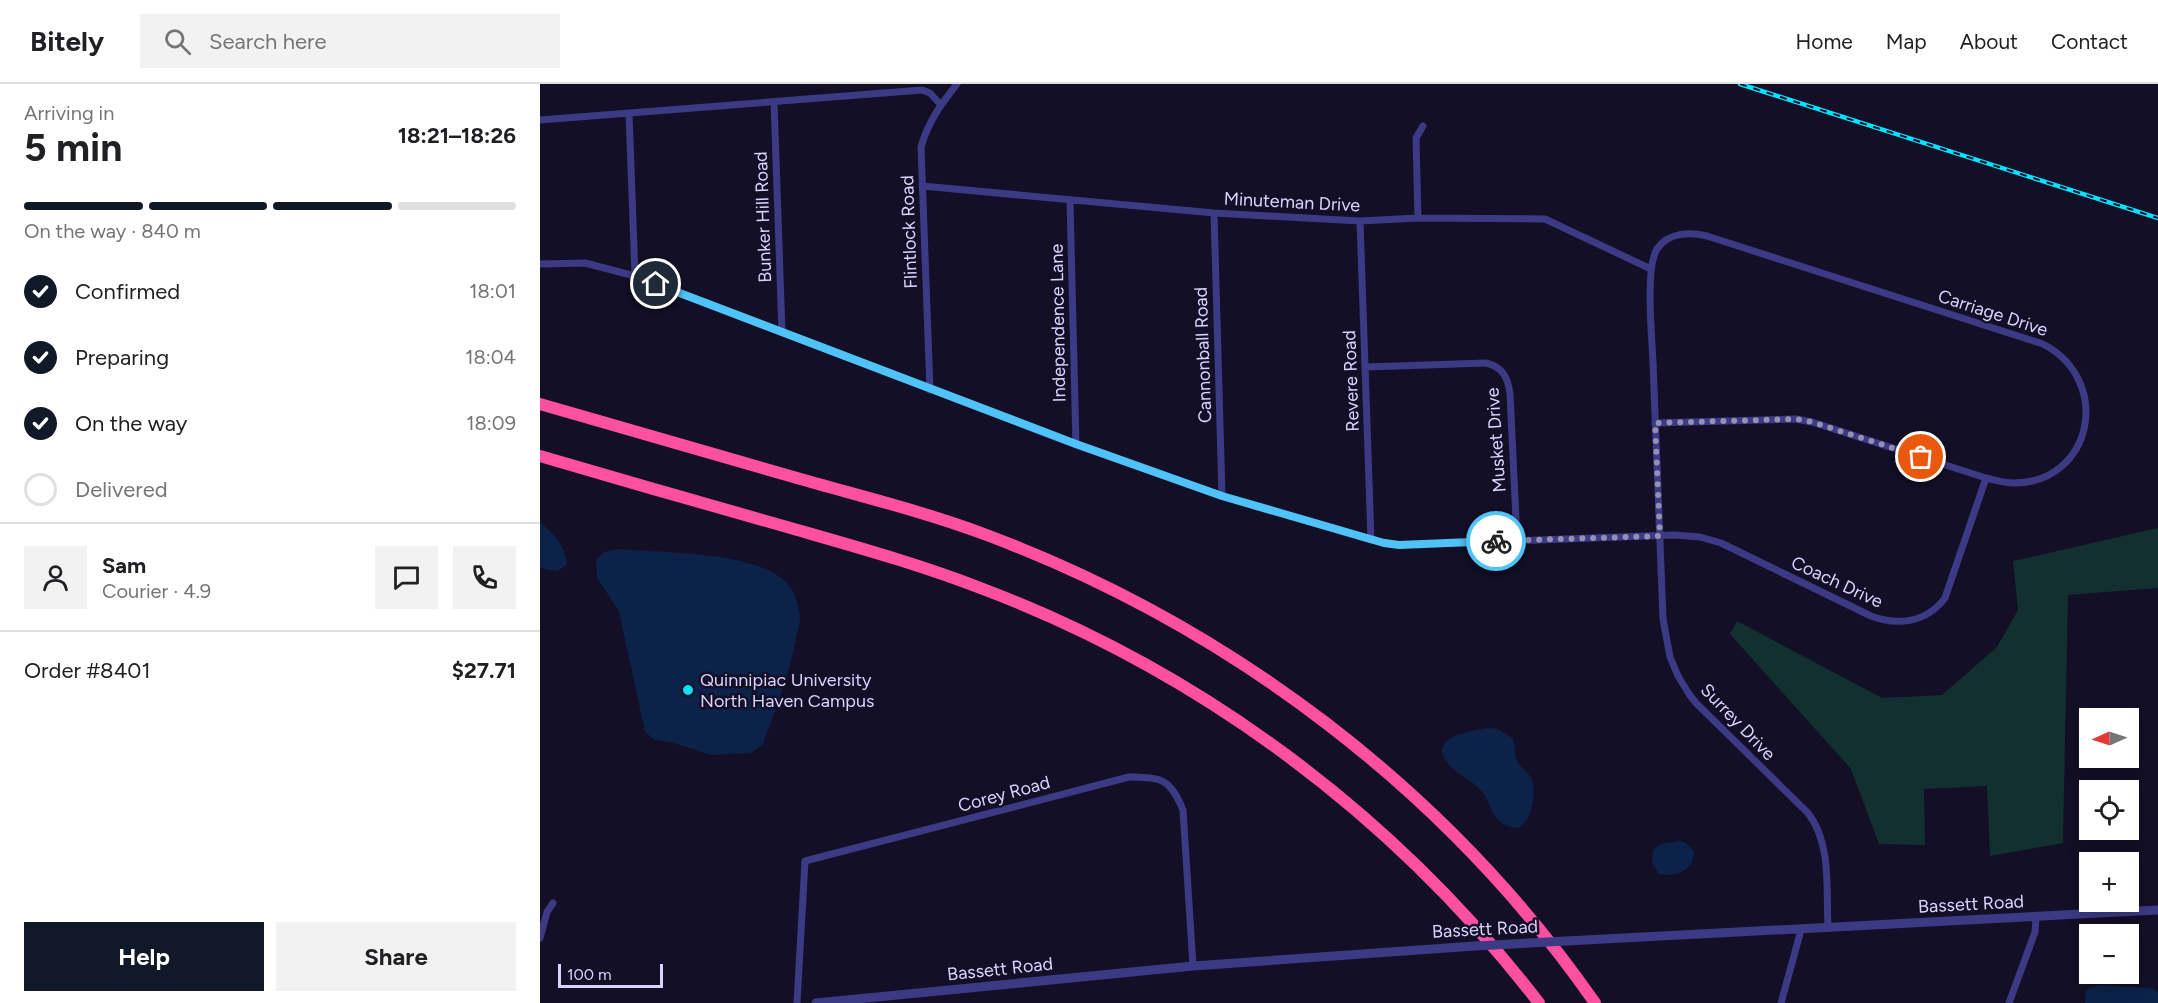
<!DOCTYPE html>
<meta charset="utf-8">
<style>
:root{--surface:#fff;--page:#f2f2f2;--text:#202124;--muted:#757577;--line:#e0e0e0;--accent:#111827}
body{margin:0;font-family:Figtree,sans-serif;background:var(--page);color:var(--text);height:100vh;display:flex;flex-direction:column;font-size:22px;white-space:nowrap}
*{box-sizing:border-box;margin:0}
p{font-size:20px;color:var(--muted)}
.icon{flex:none;width:33px;height:33px;fill:none;stroke:currentColor;stroke-width:2;stroke-linecap:round;stroke-linejoin:round}
.map{position:relative;flex:1;overflow:hidden}
.panel{display:flex;flex-direction:column;background:var(--surface);width:540px}
.panel>*{flex:none}
.needle{width:39px;rotate:267deg}
.controls{position:absolute;left:1539px;top:624px;display:grid;gap:12px}
.controls a{display:grid;place-items:center;width:60px;height:60px;border-radius:0px;background:var(--surface);box-shadow:0 3px 15px #0003;font-size:30px}
.scale{position:absolute;left:18px;bottom:15px;width:105px;box-sizing:border-box;padding-left:6px;border:3px solid #d9d4ff;border-top:0;font-size:16px;line-height:21px;white-space:nowrap;color:#d9d4ff;-webkit-text-stroke:4px #130f26;paint-order:stroke}
.pin{position:absolute;display:grid;place-items:center;width:51px;height:51px;color:#fff;margin:-26px;border:3px solid #fff;border-radius:50%;box-shadow:0 2px 6px #0007}
.courier{position:absolute;display:grid;place-items:center;width:60px;height:60px;margin:-30px;border:4px solid #4fc3f7;border-radius:50%;background:#fff;color:#222;box-shadow:0 2px 8px #0007}
.head em{font-style:normal;font-weight:700}
.head div{display:flex;flex-direction:column-reverse}
.head{display:flex;align-items:center;justify-content:space-between;height:102px;padding:0 24px}
h1{font-size:39px;font-weight:700;line-height:45px}
.bar{display:grid;grid-template-columns:repeat(4,1fr);gap:9px 6px;align-content:center;height:72px;padding:0 24px}
.bar i{height:8px;border-radius:4px;background:var(--line)}
.bar .on{background:var(--accent)}
.bar p{grid-column:span 4}
.line{display:flex;align-items:center;gap:15px;padding:0 24px;border-top:2px solid var(--line)}
.line div{flex:1}
.round{display:grid;place-items:center;flex:none;width:63px;height:63px;border-radius:0px;background:var(--page)}
ol{padding:0 24px;list-style:none}
li{display:flex;align-items:center;gap:18px;height:66px}
li p{margin-inline-start:auto}
li .icon{padding:6px;border-radius:50%;background:var(--accent);color:#fff;stroke-width:4}
li:last-child{color:var(--muted)}
li i{width:33px;height:33px;border:3px solid var(--line);border-radius:50%}
.action{display:flex;gap:12px;margin-top:auto;padding:12px 24px}
.action a{flex:1;height:69px;border-radius:0px;background:var(--accent);color:#fff;font-size:24px;font-weight:700;line-height:69px;text-align:center}
.action a+a{background:var(--page);color:var(--text)}
header{display:flex;align-items:center;gap:36px;box-sizing:border-box;height:84px;padding:0 30px;background:var(--surface);border-bottom:2px solid var(--line)}
header strong{font-size:28px}
nav{display:flex;gap:33px;margin-inline-start:auto;font-size:21px}
.search{width:420px;height:54px;background:var(--page);display:flex;align-items:center;gap:15px;box-sizing:border-box;padding:0 21px;border-radius:0px;color:var(--muted);font-size:22px}
main{display:flex;flex:1;min-height:0}
.map>svg:first-child{display:block}
.green{fill:#12302f}
.water{fill:#0c2248}
.lines{fill:none;stroke-linecap:round;stroke-linejoin:round}
.minor{stroke:#3d3a85;stroke-width:7}
.tertiary{stroke:#3d3a85;stroke-width:9}
.motorway{stroke:#ff4fa3;stroke-width:12}
.rail-casing{stroke:#00e5ff;stroke-width:4.5}
.rail{stroke:#130f26;stroke-width:2;stroke-dasharray:7;stroke-linecap:butt}
.tertiary-bridge{stroke:#3d3a85;stroke-width:9}
.done{stroke:#948fb3;stroke-width:6;stroke-dasharray:0 10.8}
.route{stroke:#4fc3f7;stroke-width:8}
.poi-dot{fill:#00e5ff;stroke:#130f26;stroke-width:2}
.labels{text-anchor:middle;dominant-baseline:central;stroke-width:5;stroke-linejoin:round;paint-order:stroke}
.street-label{font-size:18px;fill:#d9d4ff;stroke:#130f26}
.poi-label{font-size:18px;fill:#d9d4ff;stroke:#130f26;text-anchor:start}
</style>
<header>
<strong>Bitely</strong>
<div class="search"><svg class="icon" aria-label="search" viewBox="0 0 24 24"><circle cx="10" cy="10" r="6"/><path d="M15 15l6 6"/></svg>Search here</div>
<nav><a>Home</a><a>Map</a><a>About</a><a>Contact</a></nav>
</header>
<main>
<section class="panel">
<div class="head"><div><h1>5 min</h1><p>Arriving in</p></div><em>18:21–18:26</em></div>
<div class="bar"><i class="on"></i><i class="on"></i><i class="on"></i><i></i><p>On the way · 840 m</p></div>
<ol>
<li><svg class="icon" aria-label="check" viewBox="0 0 24 24"><path d="M5 12l5 5 9-10"/></svg>Confirmed<p>18:01</p></li>
<li><svg class="icon" aria-label="check" viewBox="0 0 24 24"><path d="M5 12l5 5 9-10"/></svg>Preparing<p>18:04</p></li>
<li><svg class="icon" aria-label="check" viewBox="0 0 24 24"><path d="M5 12l5 5 9-10"/></svg>On the way<p>18:09</p></li>
<li><i></i>Delivered</li>
</ol>
<div class="line" style="height:108px"><a class="round"><svg class="icon" aria-label="person" viewBox="0 0 24 24"><circle cx="12" cy="8" r="4"/><path d="M4 21q1-7 8-7t8 7"/></svg></a><div><b>Sam</b><p>Courier · 4.9</p></div><a class="round"><svg class="icon" aria-label="chat" viewBox="0 0 24 24"><path d="M4 5h16v11H9l-5 4z"/></svg></a><a class="round"><svg class="icon" aria-label="phone" viewBox="0 0 24 24"><path d="M5 4h4l2 5-3 2q2 4 5 5l2-3 5 2v4C11 20 4 13 5 4z"/></svg></a></div>
<div class="line" style="height:78px"><div>Order #8401</div><b>$27.71</b></div>
<div class="action"><a>Help</a><a>Share</a></div>
</section>
<div class="map">
<svg width="1618" height="919" viewBox="0 0 1618 919">
<rect width="100%" height="100%" fill="#130f26"/>
<path class="green" d="M1618 444V504L1528 511 1523 759 1450 772 1447 702 1384 705 1385 761 1339 760 1311 685 1190 550 1197 537 1342 614 1402 611 1457 563 1478 526 1473 477Z"/>
<path class="water" d="M0 439C14 448 26 464 27 481L17 487 0 484Z
M79 465C121 469 218 467 247 499 255 507 259 522 260 533 260 540 257 548 256 555 249 591 236 626 223 660L211 669 171 671 134 659 115 656 105 648 79 527 57 494 56 476 64 468Z
M950 644 958 645 972 654C976 662 974 669 977 677 981 685 991 689 993 699 996 715 989 756 964 740 950 732 950 714 938 703 929 695 917 690 909 681 884 654 931 646 950 644Z
M1140 757 1146 759 1154 767C1155 787 1136 793 1119 790L1112 778 1113 766 1121 760Z
M1557 901 1613 904 1618 909V919H1545L1546 906Z"/>
<g class="lines">
<path class="minor" d="M234 18 242 248
M89 29 95 192
M0 36 382 6 390 9 400 20
M382 102 674 129 820 137 878 134 1005 135 1111 185
M530 117 536 361
M674 129 682 412
M878 134 876 54 883 42
M820 137 831 456
M0 180 45 179 95 192 536 361 682 412 831 456 859 461 1134 451 1160 453 1181 459 1331 532C1358 542 1386 539 1405 514L1446 394
M826 283 946 279C963 283 968 294 970 310L977 456
M390 306 381 63C388 38 401 20 417 0
M1115 339 1256 335 1272 338 1446 394C1455 396 1464 399 1473 399 1552 400 1574 297 1503 260L1167 152C1150 148 1128 148 1117 165 1105 184 1112 254 1113 278 1116 364 1120 449 1123 535L1130 573 1138 592 1149 610 1156 619 1268 729C1292 760 1286 806 1288 844
M0 854 7 828 13 819
M257 919 265 777 589 693C622 694 629 693 643 726L653 882
M1241 919 1261 846
M1469 919 1495 848 1496 833"/>
<path class="tertiary" d="M1026 857 1618 826
M972 860 989 859
M276 919 653 882 935 862"/>
<path class="motorway" d="M0 320C88 345 176 370 264 396 324 413 385 428 444 450 688 541 906 705 1055 919
M0 372C82 396 165 420 247 443 313 462 379 480 443 505 662 588 856 733 999 919"/>
<g class="rail-casing">
<path id="rail" d="M1200 0 1618 134"/>
</g>
<use href="#rail" class="rail"/>
<path class="tertiary-bridge" d="M989 859 1026 857
M935 862 972 860"/>
</g>
<g class="lines">
<path class="done" d="M956 457 1120 452 1115 339 1256 335 1272 338 1381 373"/>
<path class="route" d="M116 200 536 360 682 412 844 459 859 461 956 457"/>
</g>
<circle class="poi-dot" cx="148" cy="606" r="6"/>
<g class="labels">
<g class="street-label">
<text transform="translate(752 118) rotate(3)">Minuteman Drive</text>
<text transform="translate(223 133) rotate(-92)">Bunker Hill Road</text>
<text transform="translate(369 148) rotate(-92)">Flintlock Road</text>
<text transform="translate(1453 229) rotate(18)">Carriage Drive</text>
<text transform="translate(518 239) rotate(-91)">Independence Lane</text>
<text transform="translate(663 271) rotate(-92)">Cannonball Road</text>
<text transform="translate(811 297) rotate(-92)">Revere Road</text>
<text transform="translate(956 356) rotate(-94)">Musket Drive</text>
<text transform="translate(1297 498) rotate(25)">Coach Drive</text>
<text transform="translate(1198 638) rotate(46)">Surrey Drive</text>
<text transform="translate(464 710) rotate(-15)">Corey Road</text>
<text transform="translate(1431 820) rotate(-3)">Bassett Road</text>
<text transform="translate(945 845) rotate(-3)">Bassett Road</text>
<text transform="translate(460 885) rotate(-6)">Bassett Road</text>
</g>
<g class="poi-label">
<text x="160" y="596">Quinnipiac University<tspan x="160" dy="21">North Haven Campus</tspan></text>
</g>
</g>
</svg>
<div class="controls">
<a><svg class="needle" viewBox="-14 -14 28 28"><path d="M0-13l5 13h-10z" fill="#e53935"/><path d="M0 13l5-13h-10z" fill="#757577"/></svg></a>
<a><svg class="icon" aria-label="locate" viewBox="0 0 24 24"><circle cx="12" cy="12" r="6"/><path d="M12 2v4M12 18v4M2 12h4M18 12h4"/></svg></a>
<a>+</a>
<a>−</a>
</div>
<div class="scale">100 m</div>
<div class="pin" style="left:1381px;top:373px;background:#ea580c"><svg class="icon" aria-label="bag" viewBox="0 0 24 24"><path d="M5 8h14l-1 12H6zM9 8a3 3 0 0 1 6 0"/></svg></div>
<div class="pin" style="left:116px;top:200px;background:#1f2937"><svg class="icon" aria-label="home" viewBox="0 0 24 24"><path d="M3 11l9-7 9 7M6 9v11h12V9"/></svg></div>
<div class="courier" style="left:956px;top:457px"><svg class="icon" aria-label="bike" viewBox="0 0 24 24"><circle cx="6" cy="16" r="4"/><circle cx="18" cy="16" r="4"/><path d="M6 16l4-8h5l3 8M10 8l3 8H6M13 5h3"/></svg></div>
</div>
</main>
